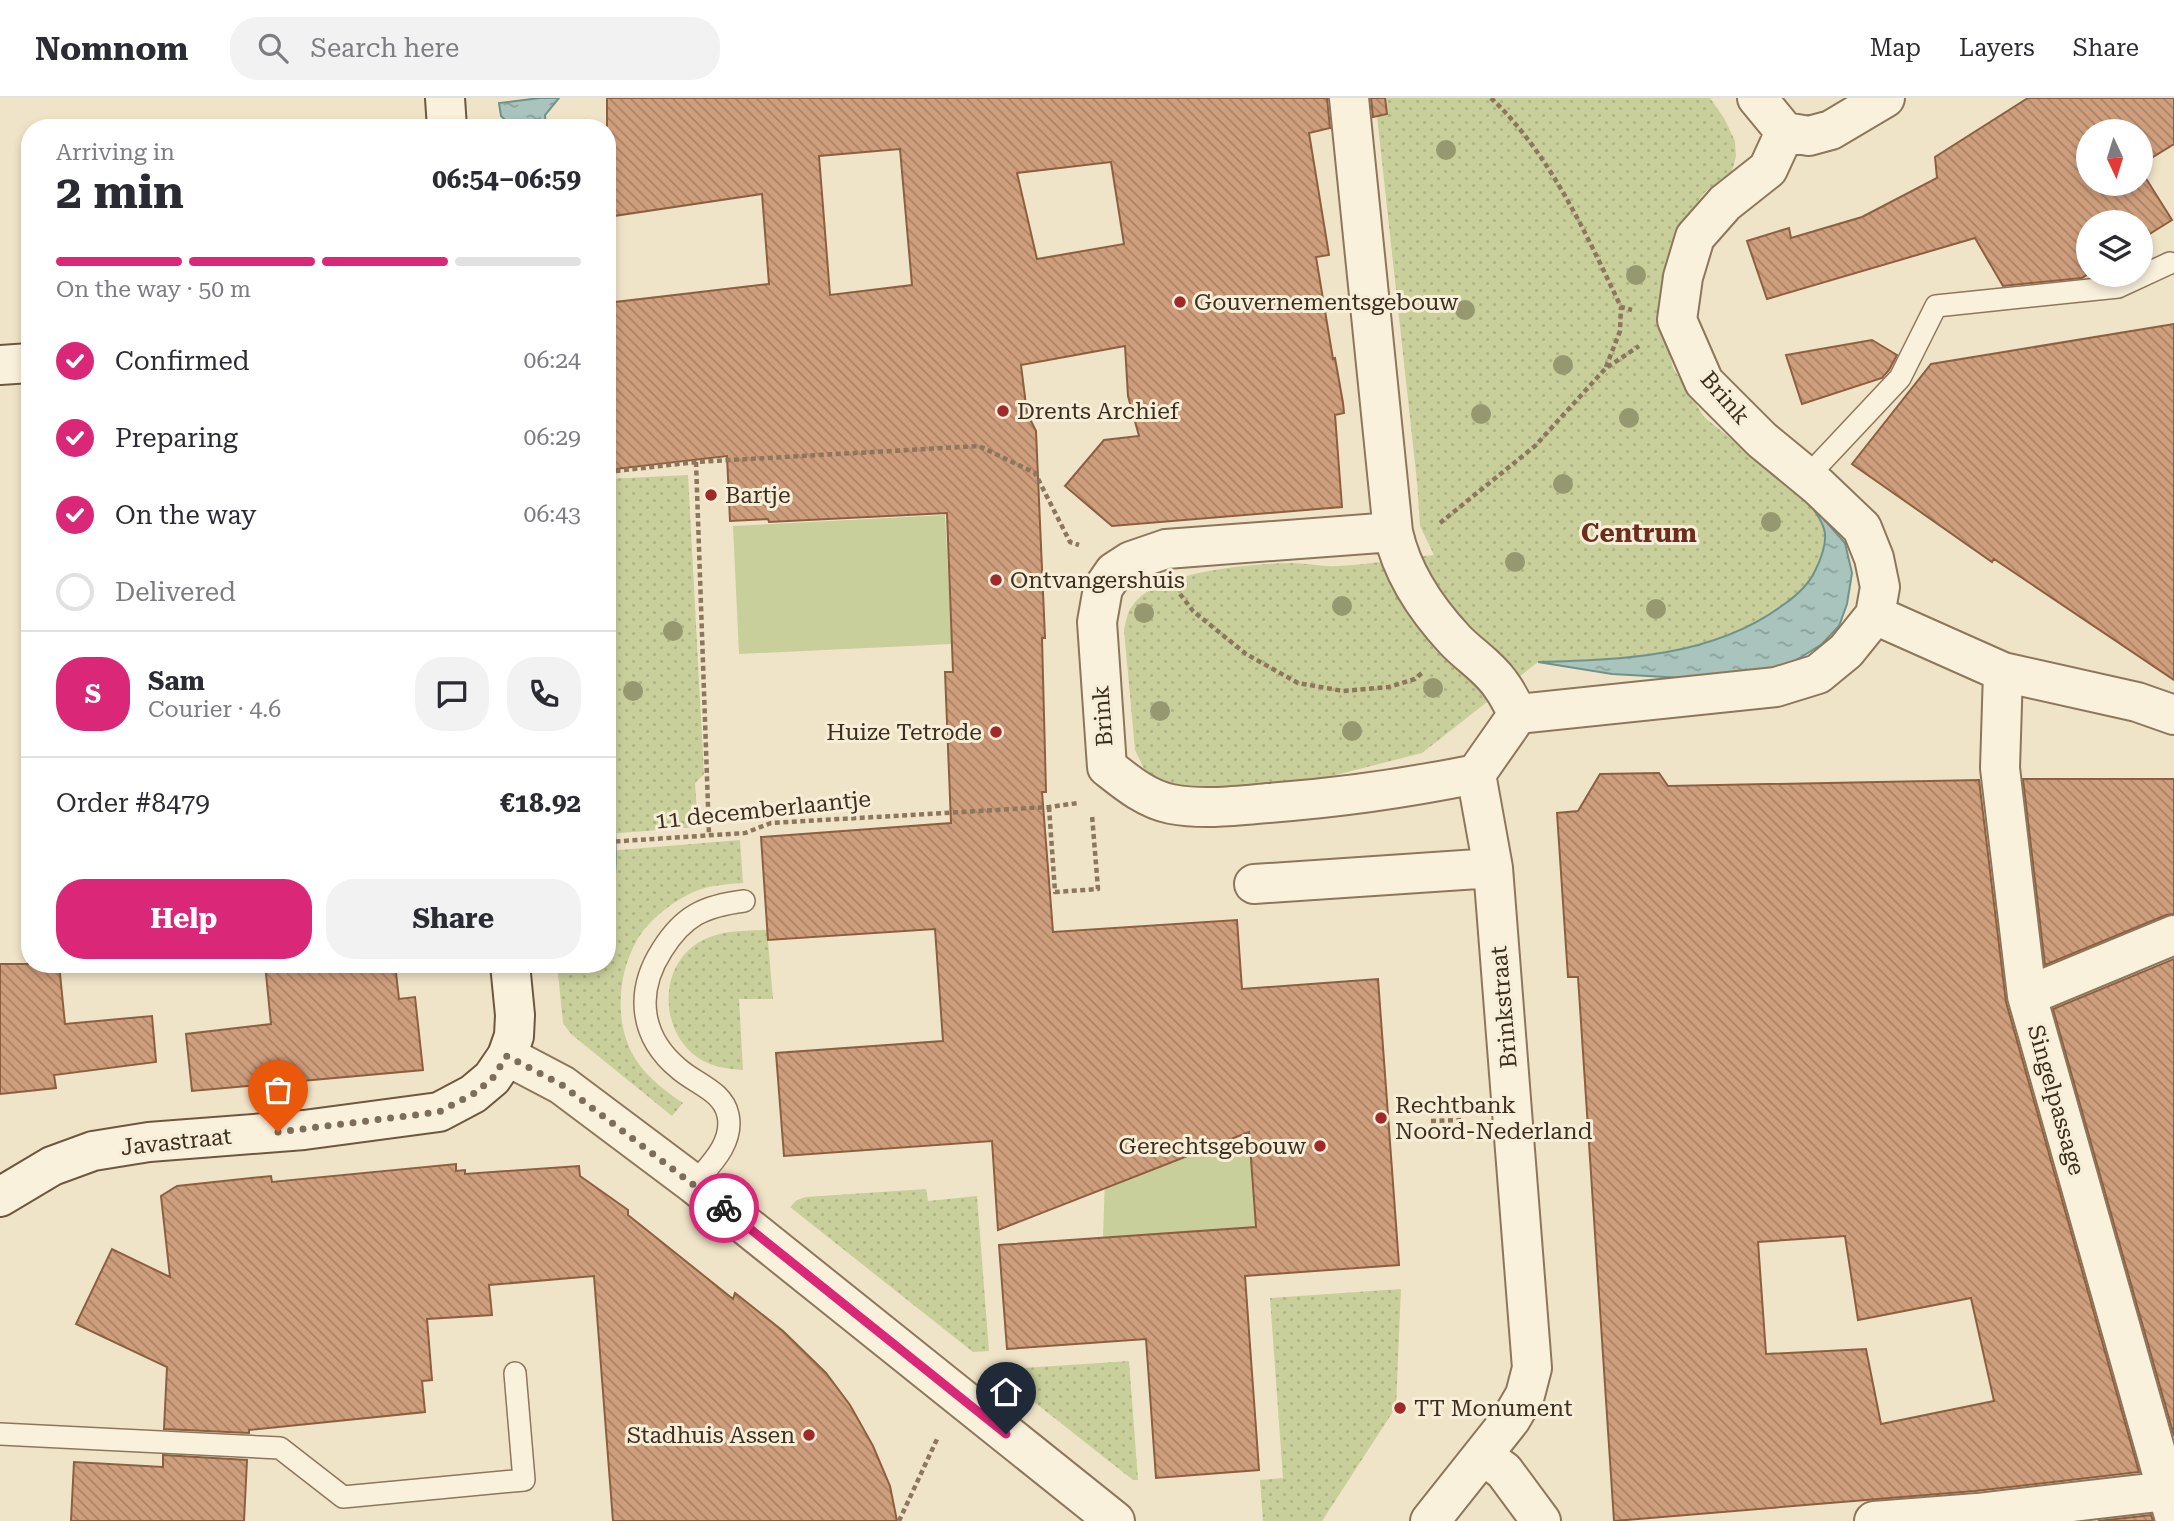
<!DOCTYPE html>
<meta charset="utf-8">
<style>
:root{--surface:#fff;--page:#f2f2f3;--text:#2b2b33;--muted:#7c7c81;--line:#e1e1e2;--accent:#db2777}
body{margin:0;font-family:"Roboto Serif",serif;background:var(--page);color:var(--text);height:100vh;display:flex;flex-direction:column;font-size:26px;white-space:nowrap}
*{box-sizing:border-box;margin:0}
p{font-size:23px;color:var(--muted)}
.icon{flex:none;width:38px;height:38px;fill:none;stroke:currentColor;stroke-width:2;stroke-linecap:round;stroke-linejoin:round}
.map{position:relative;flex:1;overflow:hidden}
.panel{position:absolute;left:21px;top:21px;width:595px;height:854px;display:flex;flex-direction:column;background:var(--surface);border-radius:28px;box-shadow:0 4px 10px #0003}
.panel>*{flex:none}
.needle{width:46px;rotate:176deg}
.buttons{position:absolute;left:2076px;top:21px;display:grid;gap:14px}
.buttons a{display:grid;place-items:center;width:77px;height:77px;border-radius:50%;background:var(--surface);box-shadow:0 4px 10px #0003;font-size:35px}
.pin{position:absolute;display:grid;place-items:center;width:60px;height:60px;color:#fff;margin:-72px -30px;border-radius:50% 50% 50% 0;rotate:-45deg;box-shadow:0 0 7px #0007}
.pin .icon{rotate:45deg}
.courier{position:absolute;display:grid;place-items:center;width:70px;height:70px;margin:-35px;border:5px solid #db2777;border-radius:50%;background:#fff;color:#222;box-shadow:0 2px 9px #0007}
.head em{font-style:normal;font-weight:700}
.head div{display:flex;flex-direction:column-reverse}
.head{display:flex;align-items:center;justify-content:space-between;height:119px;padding:0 35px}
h1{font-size:46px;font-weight:700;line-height:52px}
.bar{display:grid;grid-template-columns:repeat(4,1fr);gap:10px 7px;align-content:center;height:84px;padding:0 35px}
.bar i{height:9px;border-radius:5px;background:var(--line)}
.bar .current{background:var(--accent)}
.bar p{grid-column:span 4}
.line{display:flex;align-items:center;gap:18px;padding:0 35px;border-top:2px solid var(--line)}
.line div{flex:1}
.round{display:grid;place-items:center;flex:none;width:74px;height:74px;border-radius:28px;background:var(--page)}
ol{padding:0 35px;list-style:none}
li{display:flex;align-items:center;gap:21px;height:77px}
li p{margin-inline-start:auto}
li .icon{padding:7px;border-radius:50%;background:var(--accent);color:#fff;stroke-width:4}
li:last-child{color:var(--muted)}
li i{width:38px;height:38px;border:4px solid var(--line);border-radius:50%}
.button{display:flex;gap:14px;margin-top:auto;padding:14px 35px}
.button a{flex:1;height:80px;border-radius:28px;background:var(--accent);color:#fff;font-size:28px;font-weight:700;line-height:80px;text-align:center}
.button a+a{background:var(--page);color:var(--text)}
header{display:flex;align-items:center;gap:42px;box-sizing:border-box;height:98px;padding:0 35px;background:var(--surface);border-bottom:2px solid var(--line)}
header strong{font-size:33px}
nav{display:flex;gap:38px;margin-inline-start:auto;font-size:24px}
.search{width:490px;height:63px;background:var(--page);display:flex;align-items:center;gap:18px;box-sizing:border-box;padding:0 24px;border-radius:28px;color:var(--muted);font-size:26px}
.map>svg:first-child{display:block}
.grass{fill:url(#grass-dots)}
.garden{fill:#c9cf9b}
.water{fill:url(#water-ripples);stroke:#6f938a;stroke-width:2}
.building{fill:url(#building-back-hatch);stroke:#8d5f41;stroke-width:2;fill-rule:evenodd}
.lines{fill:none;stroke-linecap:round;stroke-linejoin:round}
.lane-casing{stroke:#8d765c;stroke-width:24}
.street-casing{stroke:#8d765c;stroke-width:42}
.secondary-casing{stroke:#6f573f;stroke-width:42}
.path{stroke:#8d765c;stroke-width:4.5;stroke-dasharray:5 3.5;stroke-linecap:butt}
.lane{stroke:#faf1dc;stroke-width:21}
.street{stroke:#faf1dc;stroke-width:38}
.secondary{stroke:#faf1dc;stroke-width:38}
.tree{fill:#96986f}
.done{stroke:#7c6e5b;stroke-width:7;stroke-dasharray:0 12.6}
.route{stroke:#db2777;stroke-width:9}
.poi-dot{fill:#9e2a2b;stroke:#f7eed8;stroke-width:2.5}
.labels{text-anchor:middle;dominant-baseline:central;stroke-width:6;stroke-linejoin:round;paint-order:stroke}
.poi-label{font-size:23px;fill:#3d2e20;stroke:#f7eed8;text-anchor:start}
.street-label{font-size:23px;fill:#3d2e20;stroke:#f7eed8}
.quarter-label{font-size:26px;font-weight:bold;fill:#6b2e1e;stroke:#f7eed8}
</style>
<header>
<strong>Nomnom</strong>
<div class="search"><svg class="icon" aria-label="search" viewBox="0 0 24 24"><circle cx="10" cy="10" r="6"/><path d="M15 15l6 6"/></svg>Search here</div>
<nav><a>Map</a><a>Layers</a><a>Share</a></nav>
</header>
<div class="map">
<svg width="2174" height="1423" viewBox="0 0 2174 1423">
<defs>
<pattern id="grass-dots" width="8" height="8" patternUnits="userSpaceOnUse" patternTransform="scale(1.75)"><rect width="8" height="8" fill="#c9cf9b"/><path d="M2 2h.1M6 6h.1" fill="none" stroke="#aeb285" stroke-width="1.8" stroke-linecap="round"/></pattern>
<pattern id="water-ripples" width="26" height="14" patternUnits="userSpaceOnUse" patternTransform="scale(1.75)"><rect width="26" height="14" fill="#a9c4bc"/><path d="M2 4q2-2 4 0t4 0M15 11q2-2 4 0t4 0" fill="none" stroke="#8ba098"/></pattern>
<pattern id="building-back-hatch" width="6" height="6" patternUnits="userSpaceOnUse" patternTransform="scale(1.75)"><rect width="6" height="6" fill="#cf9f7d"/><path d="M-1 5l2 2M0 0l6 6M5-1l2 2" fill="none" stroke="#a98266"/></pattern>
</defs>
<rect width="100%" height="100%" fill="#f0e4c8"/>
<path class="grass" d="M1375 0H1710L1724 20 1735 43 1736 58 1732 73 1704 95 1682 125 1662 184 1663 226 1673 270 1704 319 1806 401 1845 445 1852 475 1847 506 1839 528 1822 546 1800 560 1683 580 1612 576 1538 564 1422 655 1324 680 1228 689 1172 687 1156 683 1145 673 1135 652 1124 532C1126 523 1127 514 1133 507 1157 473 1251 466 1290 465 1306 465 1322 469 1338 468 1370 467 1402 460 1434 457L1420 428 1417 384Z
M688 377 704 676 695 685 698 729 607 736V381Z
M740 742 743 785C728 786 711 787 696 793 674 802 647 823 636 844 617 878 614 928 636 962 648 980 665 993 683 1005L672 1018 571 936 563 925 557 866H607V753Z
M767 832 773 901H739L743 972C727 971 711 969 697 959 661 934 658 873 695 847 717 832 742 833 767 832Z
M926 1091 928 1103 977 1098 989 1253 973 1254 790 1109 797 1102 806 1099Z
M1401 1191 1396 1309 1322 1423H1263L1260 1382 1283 1380 1270 1200Z
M1129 1263 1138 1382H1133L1010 1285 1009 1271Z"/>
<path class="garden" d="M945 417 952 546 739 556 733 428Z
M1250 1042 1256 1130 1103 1139 1105 1080 1186 1060 1201 1053 1213 1045Z"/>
<path class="water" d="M540 0H559L545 17 546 30H514L501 18 499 5Z
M1806 401 1845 445 1852 475 1847 506 1839 528 1822 546 1800 560 1779 571 1683 580 1612 576 1538 564C1621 562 1713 559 1783 507 1796 498 1808 488 1815 473 1832 438 1827 429 1806 401Z
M607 645C610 675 625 786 607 805Z"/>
<path class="building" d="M607 0H1327L1330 30 1309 35 1329 157 1316 159 1333 261 1335 260 1343 305 1344 315 1335 317 1342 409 1112 428 1065 388 1104 342 1139 338 1128 298 1125 248 1021 267 1027 315 1036 333 1045 540H1042L1046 694H1042L1053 834 1237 822 1242 891 1378 881 1399 1167 1245 1178 1259 1372 1156 1380 1146 1241 1007 1251 999 1147 1256 1129 1249 1034 998 1132 992 1043 784 1058 776 955 943 943 935 831 768 842 761 739 951 725 945 574H953L947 415 769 424 768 421 730 423 727 358 607 372V205L769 186 762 96 607 119ZM900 51 912 187 830 197 819 58ZM1111 64 1124 146 1037 161 1017 75Z
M1371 0H1385L1387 16 1373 19Z
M2028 0H2174V46L2140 67V33H2088V86H2140V71L2172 122 2140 142V124H2088V176L2082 180 2003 188 1975 140 1767 201 1747 143 1789 130 1791 140 1862 119 1937 80 1935 59Z
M2174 226V582L1994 461 1992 464 1852 366 1931 266Z
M1872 242 1897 257 1889 272 1882 280 1802 306 1786 257Z
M1659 675 1668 688 1979 682 2006 904 2139 1374 1975 1393 1614 1423 1578 879H1568L1557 715 1578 713 1600 676ZM1845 1138 1858 1222 1971 1200 1994 1303 1881 1326 1866 1251 1766 1256 1758 1144Z
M2023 681H2174V816L2166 817 2045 867Z
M2174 861V1338L2053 911Z
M0 866H59L65 926 152 918 156 964 54 977 56 990 0 996Z
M265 866H395L399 901 415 899 423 972 192 993 186 936 271 926Z
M456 1066V1073L465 1072V1076L579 1068 580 1078 628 1112V1117L733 1201 735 1195 783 1233 826 1275 850 1307 873 1348 890 1388 897 1423H613L594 1178 489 1187 492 1217 427 1221 432 1282 422 1283 425 1314 249 1332V1335L164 1331 167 1269 76 1226 112 1151 170 1179 161 1098 177 1088 271 1078 272 1084Z
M163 1357 247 1362 244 1423H71L74 1364 163 1369Z
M2151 1417 2153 1423H2098Z"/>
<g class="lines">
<g class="lane-casing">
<path id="lane" d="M1807 379 1900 280 1936 208 2118 189 2170 165
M694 1086C710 1067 734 1045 728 1017 723 993 696 986 679 971 640 939 635 894 662 852 683 818 704 808 744 803
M0 1336 280 1350 343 1399 524 1382 515 1275"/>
</g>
<g class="street-casing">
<path id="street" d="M1349 0 1393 434C1402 475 1426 511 1455 542 1469 557 1489 569 1501 587 1508 596 1512 606 1518 616
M1757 0 1785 34
M1785 34 1809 38 1831 32 1885 0
M1393 434 1166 451 1131 463 1114 474 1103 490 1097 524 1107 669C1126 684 1146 701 1171 706 1203 712 1235 708 1268 705 1338 700 1407 690 1476 676L1518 616 1776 589 1818 576 1846 553 1875 517 1880 489 1874 460 1862 430 1818 388 1762 342 1704 284 1677 222 1683 179 1695 139 1725 105 1768 71 1785 34
M1875 517 2003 574 2137 604 2174 617
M2003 574 2000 670 2027 898 2174 1418
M1254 786 1493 770
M2027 898 2174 837
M507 958 562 987 694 1086 1115 1423
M1483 1357 1504 1373 1541 1423
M1430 1423 1511 1321 1525 1297 1532 1270 1493 770 1476 676
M1874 1423 1977 1415 2167 1393"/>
</g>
<g class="secondary-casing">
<path id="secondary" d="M445 0 447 30
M0 267 30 265
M0 1099 52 1068 93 1053 149 1044 304 1032 439 1014 473 996 492 980 507 958 514 938 515 917 510 866"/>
</g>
<path class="path" d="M1491 0C1551 57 1586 136 1621 209L1632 212
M1606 269 1620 233 1621 209
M696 364 709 737
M607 374 696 364 979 348 1035 375 1070 444 1079 447
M1440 425 1535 348 1605 271 1639 248
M1180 496 1193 513 1246 556 1298 585 1343 593 1389 589 1415 581 1422 575
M1049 709 1055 794 1098 791 1092 717
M607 744 745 735 771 725 1049 709 1078 705
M1431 1023 1461 1022
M899 1423 938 1339"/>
<use href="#lane" class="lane"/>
<use href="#street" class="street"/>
<use href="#secondary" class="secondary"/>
</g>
<g class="tree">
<circle cx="1446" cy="52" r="10"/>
<circle cx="1636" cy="177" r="10"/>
<circle cx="1465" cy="212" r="10"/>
<circle cx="1563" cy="267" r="10"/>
<circle cx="1481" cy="316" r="10"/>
<circle cx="1629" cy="320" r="10"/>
<circle cx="1563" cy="386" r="10"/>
<circle cx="1771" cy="424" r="10"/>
<circle cx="1515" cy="464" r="10"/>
<circle cx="1342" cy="508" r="10"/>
<circle cx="1656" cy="511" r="10"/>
<circle cx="1144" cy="515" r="10"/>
<circle cx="673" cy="533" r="10"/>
<circle cx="1433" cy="590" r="10"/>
<circle cx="633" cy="593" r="10"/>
<circle cx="1160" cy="613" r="10"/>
<circle cx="1352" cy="633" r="10"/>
</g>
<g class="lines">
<path class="done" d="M278 1034 439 1014 473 996 492 981 507 958 562 987 724 1110"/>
<path class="route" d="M724 1110 1006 1336"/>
</g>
<g class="poi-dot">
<circle cx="1180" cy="204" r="7"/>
<circle cx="1003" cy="313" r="7"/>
<circle cx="711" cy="397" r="7"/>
<circle cx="996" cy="482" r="7"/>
<circle cx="996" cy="634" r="7"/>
<circle cx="1381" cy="1020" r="7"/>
<circle cx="1320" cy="1048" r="7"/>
<circle cx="1400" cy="1310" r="7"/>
<circle cx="809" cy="1337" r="7"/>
</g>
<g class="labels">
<g class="poi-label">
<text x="1194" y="204">Gouvernementsgebouw</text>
<text x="1017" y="313">Drents Archief</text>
<text x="725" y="397">Bartje</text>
<text x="1010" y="482">Ontvangershuis</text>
<text x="982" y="634" text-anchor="end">Huize Tetrode</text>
<text x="1395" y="1007">Rechtbank<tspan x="1395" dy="26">Noord-Nederland</tspan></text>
<text x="1306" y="1048" text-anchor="end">Gerechtsgebouw</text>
<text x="1414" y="1310">TT Monument</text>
<text x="795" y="1337" text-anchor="end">Stadhuis Assen</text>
</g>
<g class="street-label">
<text transform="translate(1725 300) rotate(49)">Brink</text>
<text transform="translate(1103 618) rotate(-94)">Brink</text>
<text transform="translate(763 712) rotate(-6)">11 decemberlaantje</text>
<text transform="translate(1504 909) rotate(-95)">Brinkstraat</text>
<text transform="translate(2056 1002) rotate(74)">Singelpassage</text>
<text transform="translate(176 1044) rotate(-6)">Javastraat</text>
</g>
<g class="quarter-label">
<text x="1639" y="435">Centrum</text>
</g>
</g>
</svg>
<div class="buttons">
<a><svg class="needle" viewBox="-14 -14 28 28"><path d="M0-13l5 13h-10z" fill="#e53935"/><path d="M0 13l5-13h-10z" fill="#7c7c81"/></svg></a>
<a><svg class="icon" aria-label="layers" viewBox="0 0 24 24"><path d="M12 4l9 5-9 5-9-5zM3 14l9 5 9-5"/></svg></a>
</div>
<div class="pin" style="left:278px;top:1034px;background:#ea580c"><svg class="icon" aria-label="bag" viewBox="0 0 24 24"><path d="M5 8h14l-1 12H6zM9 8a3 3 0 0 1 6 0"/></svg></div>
<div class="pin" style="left:1006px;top:1336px;background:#1f2937"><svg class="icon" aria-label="home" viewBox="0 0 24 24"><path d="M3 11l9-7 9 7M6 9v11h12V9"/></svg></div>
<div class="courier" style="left:724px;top:1110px"><svg class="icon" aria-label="bike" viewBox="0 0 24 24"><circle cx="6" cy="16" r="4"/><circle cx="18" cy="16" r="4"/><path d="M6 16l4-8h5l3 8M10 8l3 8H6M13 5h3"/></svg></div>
<section class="panel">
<div class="head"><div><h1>2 min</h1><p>Arriving in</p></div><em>06:54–06:59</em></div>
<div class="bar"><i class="current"></i><i class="current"></i><i class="current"></i><i></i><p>On the way · 50 m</p></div>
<ol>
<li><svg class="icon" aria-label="check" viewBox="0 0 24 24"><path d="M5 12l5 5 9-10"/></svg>Confirmed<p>06:24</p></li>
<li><svg class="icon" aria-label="check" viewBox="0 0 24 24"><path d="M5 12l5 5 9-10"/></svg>Preparing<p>06:29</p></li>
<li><svg class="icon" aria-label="check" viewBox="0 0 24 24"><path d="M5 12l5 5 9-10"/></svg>On the way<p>06:43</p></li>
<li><i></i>Delivered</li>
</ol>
<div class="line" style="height:126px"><b class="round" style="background:var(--accent);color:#fff">S</b><div><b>Sam</b><p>Courier · 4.6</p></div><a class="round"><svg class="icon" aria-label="chat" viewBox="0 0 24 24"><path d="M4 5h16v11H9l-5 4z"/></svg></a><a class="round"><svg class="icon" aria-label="phone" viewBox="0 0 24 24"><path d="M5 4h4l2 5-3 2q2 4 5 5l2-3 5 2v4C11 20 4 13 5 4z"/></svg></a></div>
<div class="line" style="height:91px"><div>Order #8479</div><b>€18.92</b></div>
<div class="button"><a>Help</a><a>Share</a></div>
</section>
</div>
